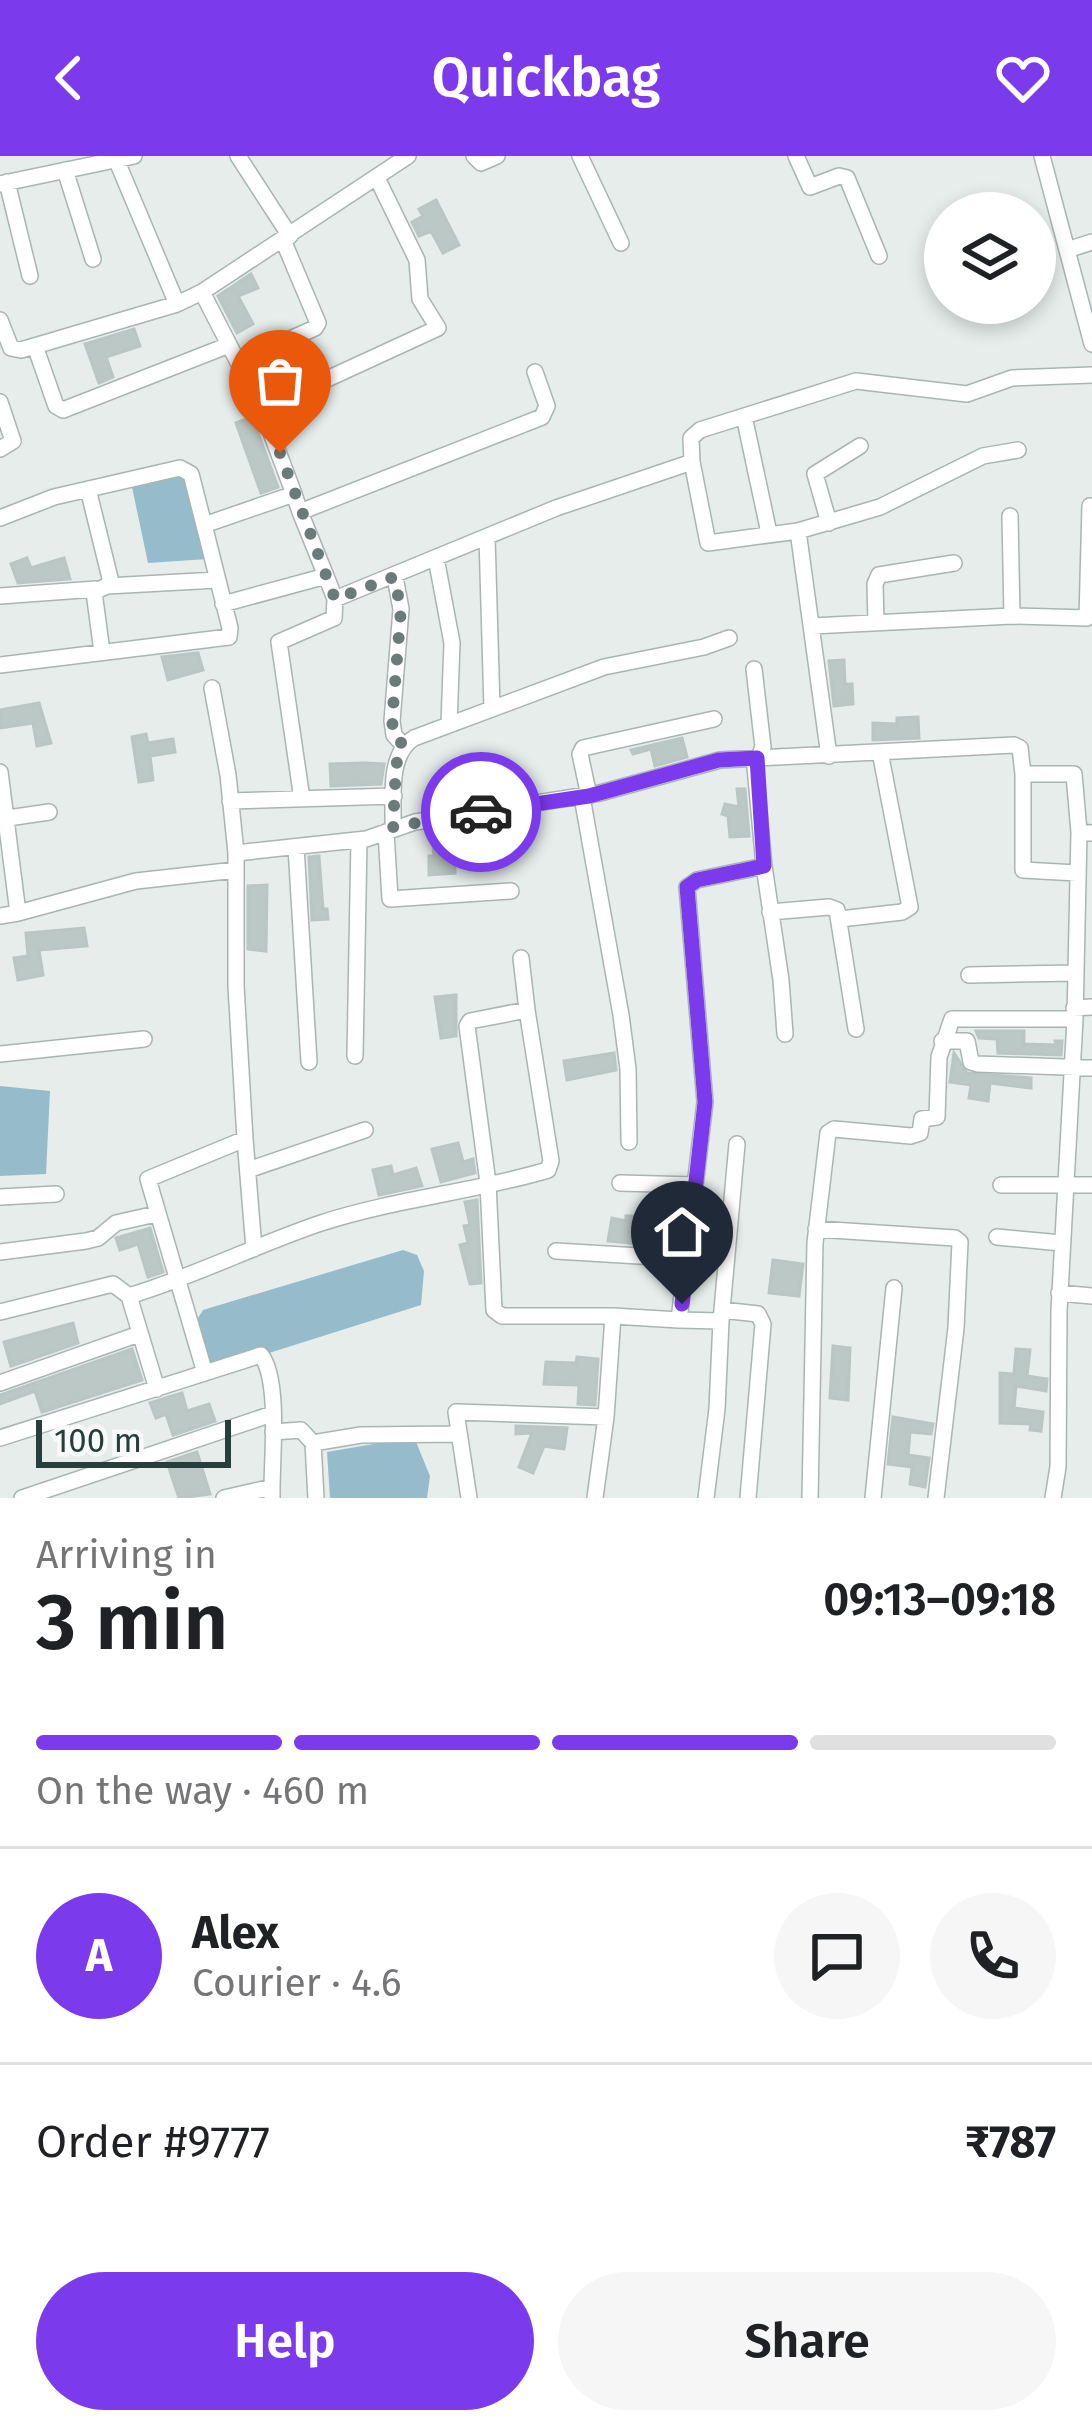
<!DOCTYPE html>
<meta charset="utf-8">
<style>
:root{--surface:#fff;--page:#f6f6f6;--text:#202124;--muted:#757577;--line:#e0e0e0;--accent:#7c3aed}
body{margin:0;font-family:"Fira Sans",sans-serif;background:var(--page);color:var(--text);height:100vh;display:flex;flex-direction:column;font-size:45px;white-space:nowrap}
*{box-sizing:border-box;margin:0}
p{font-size:39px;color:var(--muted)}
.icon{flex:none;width:66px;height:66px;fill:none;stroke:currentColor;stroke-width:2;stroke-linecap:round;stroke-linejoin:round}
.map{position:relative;height:1342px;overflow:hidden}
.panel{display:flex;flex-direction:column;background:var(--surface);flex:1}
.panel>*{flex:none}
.controls{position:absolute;left:924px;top:36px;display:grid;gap:24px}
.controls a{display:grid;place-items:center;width:132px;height:132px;border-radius:50%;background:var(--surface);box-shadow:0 6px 18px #0003;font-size:60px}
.scale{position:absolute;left:36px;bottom:30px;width:195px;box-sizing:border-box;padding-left:12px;border:6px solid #273e3b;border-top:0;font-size:33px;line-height:42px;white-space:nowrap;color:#273e3b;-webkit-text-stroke:9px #f7faf9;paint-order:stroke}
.pin{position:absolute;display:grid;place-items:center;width:102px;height:102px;color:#fff;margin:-123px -51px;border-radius:50% 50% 50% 0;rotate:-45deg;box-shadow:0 0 12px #0007}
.pin .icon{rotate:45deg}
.courier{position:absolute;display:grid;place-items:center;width:120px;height:120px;margin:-60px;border:9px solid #7c3aed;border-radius:50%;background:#fff;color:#222;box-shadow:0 3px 15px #0007}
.head em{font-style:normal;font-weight:600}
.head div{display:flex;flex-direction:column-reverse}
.head{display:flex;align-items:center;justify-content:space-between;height:204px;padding:0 36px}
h1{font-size:78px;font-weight:600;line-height:90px}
.bar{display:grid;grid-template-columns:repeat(4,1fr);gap:18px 12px;align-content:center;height:144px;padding:0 36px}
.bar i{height:15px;border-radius:9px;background:var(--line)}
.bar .on{background:var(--accent)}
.bar p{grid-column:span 4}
.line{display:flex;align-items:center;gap:30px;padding:0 36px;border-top:3px solid var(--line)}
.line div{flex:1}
.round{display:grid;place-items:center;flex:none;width:126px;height:126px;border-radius:63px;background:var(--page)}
.button{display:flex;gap:24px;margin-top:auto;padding:24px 36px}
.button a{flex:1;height:138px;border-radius:72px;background:var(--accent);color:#fff;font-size:48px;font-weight:600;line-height:138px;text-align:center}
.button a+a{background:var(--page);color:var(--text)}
header{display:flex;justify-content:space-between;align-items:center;height:156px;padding:0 36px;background:var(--accent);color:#fff;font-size:54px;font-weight:600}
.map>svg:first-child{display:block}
.water{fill:#96bccb}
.building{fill:#bcc8c5;stroke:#b9c6c3;stroke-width:3}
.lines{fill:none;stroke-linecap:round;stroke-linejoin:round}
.minor-casing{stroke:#a9b5b3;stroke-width:18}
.minor{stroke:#fff;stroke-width:15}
.done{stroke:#6a7b79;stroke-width:12;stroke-dasharray:0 21.6}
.route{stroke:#7c3aed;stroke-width:15}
</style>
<header><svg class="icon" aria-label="back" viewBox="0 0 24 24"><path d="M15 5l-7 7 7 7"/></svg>Quickbag<svg class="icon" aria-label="heart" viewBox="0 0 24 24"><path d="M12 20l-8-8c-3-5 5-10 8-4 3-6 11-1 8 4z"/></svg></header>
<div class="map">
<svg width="1092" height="1342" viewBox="0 0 1092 1342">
<rect width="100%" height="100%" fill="#e6edeb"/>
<path class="water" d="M185 319 208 403 148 407 132 331Z
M0 930 50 935 46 1018 0 1020Z
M403 1094 417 1099 424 1115 421 1149 215 1214 205 1201 195 1167 203 1154Z
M414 1281 430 1320 427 1342H330L327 1296Z"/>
<path class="building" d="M436 44 459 89 443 97 431 75 419 80 412 66 423 60 419 53Z
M251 118 258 132 238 140 253 168 237 177 218 140Z
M134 173 140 190 106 201 113 221 99 227 85 188Z
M252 261 278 331 261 337 236 267Z
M27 402 31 412 64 402 70 423 18 427 11 408Z
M198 497 203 514 168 524 162 501Z
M844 504 845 528H852L853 548 834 550 829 505Z
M39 547 51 587 37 590 33 567 0 572V554Z
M918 561 919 582 873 584V567L897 568V562Z
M146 578 148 587 173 583 175 596 150 600 153 624 139 626 132 581Z
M682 582 687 601 655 610 651 593 633 598 631 594Z
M364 607 384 608 381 628 331 630 330 608Z
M737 633H745L749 680 730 681 728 660 722 658 725 648 739 651Z
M491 666 493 683 454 688 455 717 429 719V700H434L432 676Z
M319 700 323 753H327L328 763 312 764 309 701Z
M267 729 266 795 248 793V730Z
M84 772 87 790 39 794 43 819 18 824 14 802 28 800 26 777Z
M456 839V880L441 882 435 841Z
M976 875H1024V888L1056 889 1055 885H1062L1061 899 998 897 997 883 979 882Z
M614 897 616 914 567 924 564 905Z
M954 897 967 917 1031 922V932L990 927 988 945 969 942 971 929 950 926Z
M458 987 463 1006 473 1003 475 1017 441 1026 432 993Z
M391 1010 393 1019 416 1012 422 1030 379 1039 373 1014Z
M477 1044 481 1127 470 1128 460 1089 468 1087 464 1070 470 1069 465 1046Z
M626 1060H640V1088L608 1085 612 1062 626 1065Z
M150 1072 163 1116 148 1121 138 1088 120 1094 116 1082Z
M773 1104 803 1108 799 1140 769 1137Z
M73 1167 78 1187 11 1210 4 1186Z
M833 1190 850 1192 848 1244 830 1242Z
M132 1193 142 1224 42 1256 35 1235 0 1248V1239Z
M1016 1193 1030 1194 1027 1220 1047 1223 1046 1235 1016 1230 1014 1252 1043 1256 1041 1275 1030 1274 1031 1268 1000 1267V1217L1014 1218Z
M577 1201 598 1203 595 1249 578 1248 579 1229 544 1228 546 1206 576 1207Z
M182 1237 187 1255 209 1248 215 1265 173 1279 166 1258 156 1262 150 1247Z
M893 1261 933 1268 931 1278 910 1276 908 1299 929 1302 925 1331 910 1328 912 1311 888 1308Z
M516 1270 567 1272 564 1293 544 1290 533 1317 519 1311 532 1277 516 1278Z
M197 1296 210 1338 179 1342 167 1306Z"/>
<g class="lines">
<g class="minor-casing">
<path id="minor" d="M238 0 290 80
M474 0 481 7 497 0
M580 0 621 87
M796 0 810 31 839 20 847 22 879 100
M1042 0 1092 188
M116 3 177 148
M65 14 93 103
M7 26 30 120
M0 28 134 0
M1067 94 1092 86
M0 164 11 192 21 194 177 148 202 136
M35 190 56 250 63 254 229 189
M238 206 315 172 318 167 283 84
M0 246 13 285 0 293
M262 253 438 172 420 143 417 104 377 22
M744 260 769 377
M692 306 708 387 798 375 829 600
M88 333 110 422 109 429 94 436 102 496
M294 338 300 356 542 261 547 250 535 216
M300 356 326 420
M1010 360 1012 460
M0 362 54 341 180 312 191 318 204 369
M829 367 815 318 860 290
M798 375 880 351 983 300 1018 294
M487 381 492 552
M436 402 452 487 449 568
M395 421 401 453 392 565 394 579 403 589
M107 430 217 424
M0 440 96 433
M223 448 326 420 335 443 556 352 692 306 691 282 700 274 856 225 967 238 1012 222 1092 219
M876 467 875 428 879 419 954 407
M812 470 1012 460 1087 462 1090 350
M0 509 229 481 230 472 204 369 294 338 262 253 202 136 408 0
M212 532 228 619 236 697
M0 616 18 757 0 760
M1023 618V714L1077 717
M589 640 580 598 583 592 714 563
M582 641 621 859 628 913 629 986
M302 643 279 486 334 462 335 443
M230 645 394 640
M8 662 49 656
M393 671C394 643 387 599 414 582L604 511 704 491 729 482
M386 676 390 743 511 735
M296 691 309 906
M764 710 781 824 785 878
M236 714V830L245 983
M770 756 829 751 837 754 856 873
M18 757 136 725 236 714V697L366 683 415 666 600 637 720 604 1014 589 1020 592 1023 618H1074L1079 676
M840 763 902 756 910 751 880 596
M521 802 527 854 470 865 467 870 488 1027 494 1154 502 1160H613
M969 819 1075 817
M1074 852 1092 851
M942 885H967L971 906 977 908 1092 912
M0 898 144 883
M355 900 359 684
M248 1014 365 974
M620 1027 694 1029
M1001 1029H1092
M0 1041 56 1038
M816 1073 955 1082 960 1086 956 1172 936 1342
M997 1081 1061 1087
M556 1095 689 1103
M0 1096 86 1085 98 1082 116 1067 156 1058
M1059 1137 1092 1140
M722 1154 758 1158 763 1168 748 1342
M0 1156 113 1128 129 1140
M679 1164 721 1165 737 988
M205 1217 148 1023 245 983 254 1093
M0 1227 139 1178
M157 1233 129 1140C195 1120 256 1089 321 1067 395 1043 474 1036 548 1014L551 1005 527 854
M273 1276 301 1274 313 1287
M0 1282 261 1199C281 1225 271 1307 272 1342
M22 1342 272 1258
M224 1342 272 1331
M316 1342 313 1287 361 1279 458 1278
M469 1342 456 1256 606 1261 613 1160 679 1164 705 946 687 731 697 724 764 710 755 611 763 591 754 513
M595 1342 606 1261
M706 1342 717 1253 721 1165
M810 1342 815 1087 828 977 834 973 911 980 920 977 922 963 937 961 939 901 952 863H1075
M873 1342 894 1132
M1053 1342 1058 1311 1059 1155 1075 863 1079 676 1092 677"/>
</g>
<use href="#minor" class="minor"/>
</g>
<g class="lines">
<path class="done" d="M280 297 335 443 394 421 401 453 392 565 394 579 403 589 396 609 393 671 481 656"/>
<path class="route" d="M481 656 589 640 719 604 757 602 764 710 697 724 687 731 705 946 682 1148"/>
</g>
</svg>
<div class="controls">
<a><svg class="icon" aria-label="layers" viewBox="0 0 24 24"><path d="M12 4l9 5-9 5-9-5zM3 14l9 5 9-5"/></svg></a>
</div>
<div class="scale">100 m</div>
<div class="pin" style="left:280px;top:297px;background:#ea580c"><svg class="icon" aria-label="bag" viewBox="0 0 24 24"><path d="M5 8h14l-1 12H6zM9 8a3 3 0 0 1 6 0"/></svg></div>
<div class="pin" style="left:682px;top:1148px;background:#1f2937"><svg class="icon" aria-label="home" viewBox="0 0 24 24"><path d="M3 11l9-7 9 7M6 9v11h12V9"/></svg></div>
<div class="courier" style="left:481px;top:656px"><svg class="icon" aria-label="car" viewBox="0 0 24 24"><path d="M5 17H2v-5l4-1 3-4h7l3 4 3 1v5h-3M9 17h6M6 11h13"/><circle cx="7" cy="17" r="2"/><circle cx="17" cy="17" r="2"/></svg></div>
</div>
<section class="panel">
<div class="head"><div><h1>3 min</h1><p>Arriving in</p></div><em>09:13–09:18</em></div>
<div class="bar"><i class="on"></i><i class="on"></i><i class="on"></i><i></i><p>On the way · 460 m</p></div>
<div class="line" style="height:216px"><b class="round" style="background:var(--accent);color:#fff">A</b><div><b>Alex</b><p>Courier · 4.6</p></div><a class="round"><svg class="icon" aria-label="chat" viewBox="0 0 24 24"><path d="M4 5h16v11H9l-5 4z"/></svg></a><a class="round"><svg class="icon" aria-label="phone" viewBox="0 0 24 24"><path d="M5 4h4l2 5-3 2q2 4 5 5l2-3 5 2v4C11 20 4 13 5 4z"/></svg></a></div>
<div class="line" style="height:156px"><div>Order #9777</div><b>₹787</b></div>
<div class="button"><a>Help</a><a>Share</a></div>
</section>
